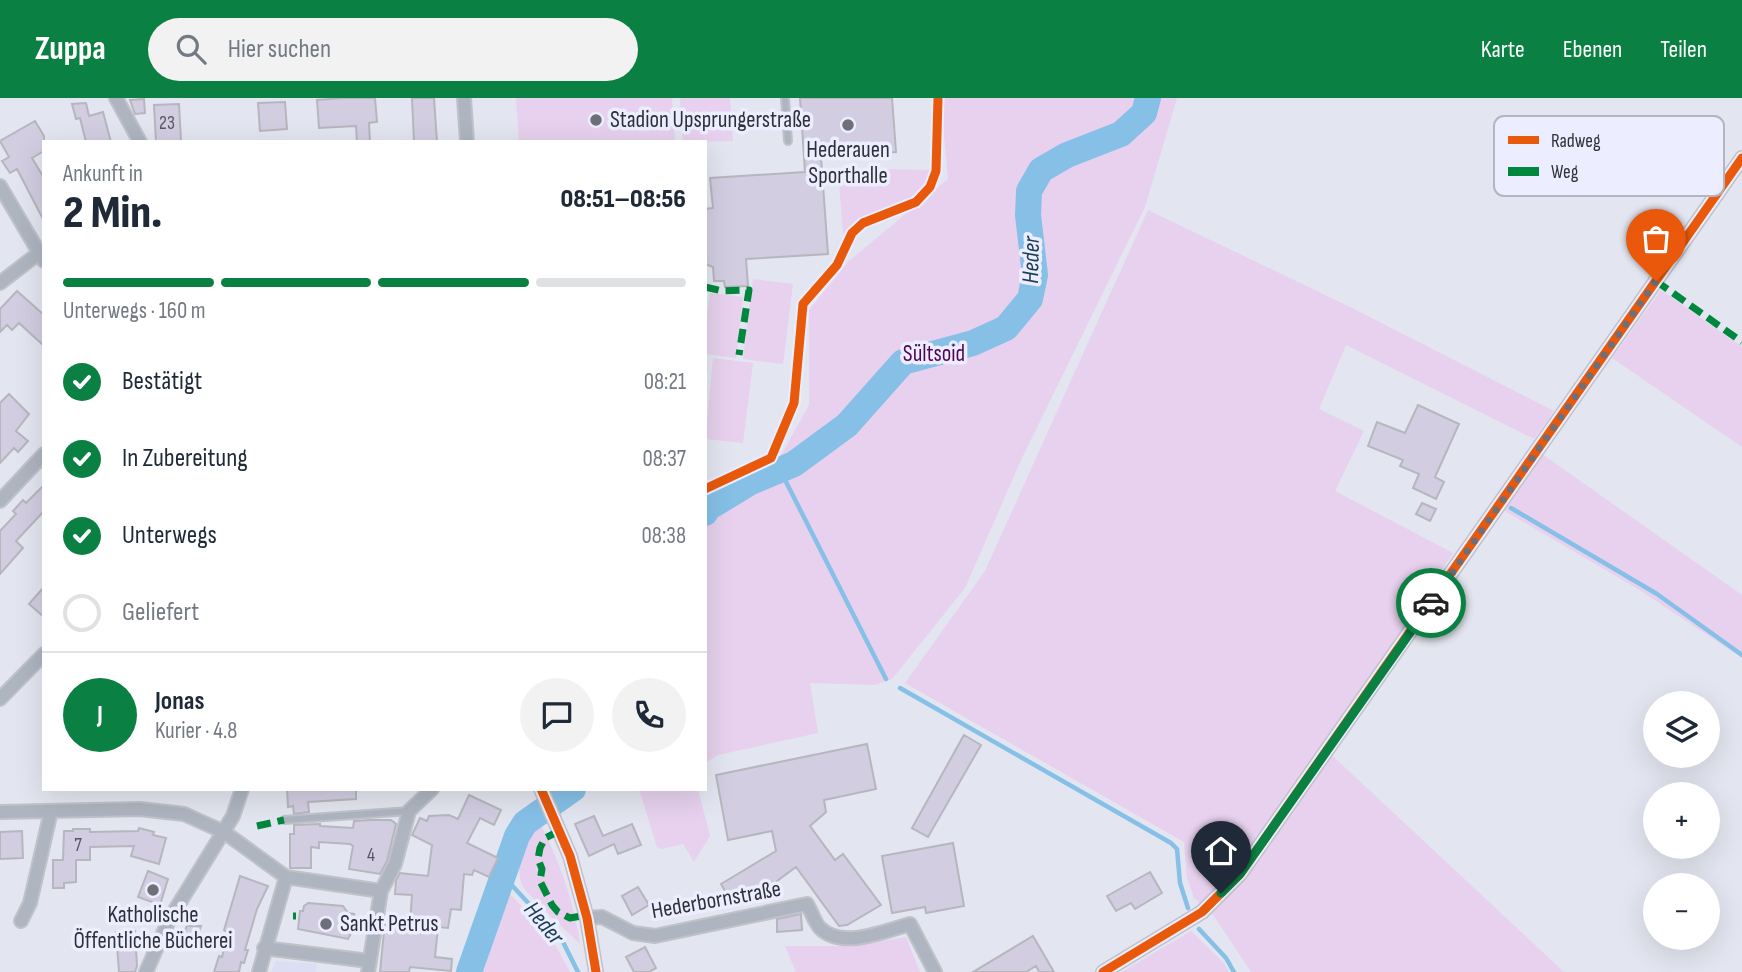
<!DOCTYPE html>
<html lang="de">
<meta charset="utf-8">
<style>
:root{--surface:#fff;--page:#f2f2f3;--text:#1f2937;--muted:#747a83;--line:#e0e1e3;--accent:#0b8043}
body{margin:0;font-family:"Sofia Sans Condensed",sans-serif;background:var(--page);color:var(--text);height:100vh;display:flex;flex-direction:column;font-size:26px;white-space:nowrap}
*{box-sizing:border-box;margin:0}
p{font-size:23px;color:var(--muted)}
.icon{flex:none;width:38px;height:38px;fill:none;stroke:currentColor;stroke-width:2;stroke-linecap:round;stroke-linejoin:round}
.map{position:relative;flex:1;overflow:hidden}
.panel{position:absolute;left:42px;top:42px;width:665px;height:651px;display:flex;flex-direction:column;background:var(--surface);border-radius:0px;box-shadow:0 7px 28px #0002}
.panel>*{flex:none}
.tools{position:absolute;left:1643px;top:593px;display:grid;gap:14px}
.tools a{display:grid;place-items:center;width:77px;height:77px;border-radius:50%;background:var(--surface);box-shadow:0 7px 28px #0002;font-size:35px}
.pin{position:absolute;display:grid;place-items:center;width:60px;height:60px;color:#fff;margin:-72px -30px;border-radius:50% 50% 50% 0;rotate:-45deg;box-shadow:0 0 7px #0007}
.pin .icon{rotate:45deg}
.courier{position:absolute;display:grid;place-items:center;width:70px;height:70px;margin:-35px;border:5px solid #0b8043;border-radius:50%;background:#fff;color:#222;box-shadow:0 2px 9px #0007}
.headline em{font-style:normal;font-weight:800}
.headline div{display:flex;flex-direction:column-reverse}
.headline{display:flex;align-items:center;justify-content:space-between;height:119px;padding:0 21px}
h1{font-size:46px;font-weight:800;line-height:52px}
.bar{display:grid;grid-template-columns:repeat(4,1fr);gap:10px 7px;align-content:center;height:84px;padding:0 21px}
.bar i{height:9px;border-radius:5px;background:var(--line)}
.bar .on{background:var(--accent)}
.bar p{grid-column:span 4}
.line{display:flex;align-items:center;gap:18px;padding:0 21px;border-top:2px solid var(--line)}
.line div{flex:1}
.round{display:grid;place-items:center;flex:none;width:74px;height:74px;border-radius:37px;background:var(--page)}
ol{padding:0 21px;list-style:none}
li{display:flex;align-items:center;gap:21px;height:77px}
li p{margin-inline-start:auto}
li .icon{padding:7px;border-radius:50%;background:var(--accent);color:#fff;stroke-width:4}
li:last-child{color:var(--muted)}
li i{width:38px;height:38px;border:4px solid var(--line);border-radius:50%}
header{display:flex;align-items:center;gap:42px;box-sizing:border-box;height:98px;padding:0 35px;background:var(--accent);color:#fff}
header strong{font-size:33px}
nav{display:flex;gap:38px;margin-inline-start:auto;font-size:24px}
.search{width:490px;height:63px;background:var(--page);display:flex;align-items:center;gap:18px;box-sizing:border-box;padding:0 24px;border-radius:38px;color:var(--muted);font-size:26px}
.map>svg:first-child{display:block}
.built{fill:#dcdef3}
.green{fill:#e7d1ee}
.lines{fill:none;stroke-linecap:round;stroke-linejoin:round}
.stream{stroke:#86c0e7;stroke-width:4.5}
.river{stroke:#86c0e7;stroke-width:26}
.building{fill:#d2cde1;stroke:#b6b6be;stroke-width:2}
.service-casing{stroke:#c0c2ca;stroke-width:10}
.minor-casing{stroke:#c0c2ca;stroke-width:16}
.service{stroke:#aeb5c0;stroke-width:6}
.minor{stroke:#aeb5c0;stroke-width:12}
.quiet{stroke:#00873e;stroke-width:7;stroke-dasharray:14 7;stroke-linecap:butt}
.cycleway-casing{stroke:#eceeff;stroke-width:13}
.cycleway{stroke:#e8590c;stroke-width:9}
.done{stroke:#6e6f78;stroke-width:7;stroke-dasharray:0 12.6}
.route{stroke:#0b8043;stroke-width:9}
.poi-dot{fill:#6e6f78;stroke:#eceeff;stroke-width:2.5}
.labels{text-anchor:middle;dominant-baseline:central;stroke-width:7;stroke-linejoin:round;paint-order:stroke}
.number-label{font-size:19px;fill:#585762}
.poi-label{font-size:23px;fill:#2f3038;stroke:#eceeff;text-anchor:start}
.park-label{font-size:23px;fill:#500556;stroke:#eceeff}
.street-label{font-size:23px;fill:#2f3038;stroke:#eceeff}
.water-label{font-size:24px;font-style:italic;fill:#193d52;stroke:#eceeff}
.key{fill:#eceeff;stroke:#b3b5c3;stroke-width:2}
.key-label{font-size:19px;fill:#2f3038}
</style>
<header>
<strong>Zuppa</strong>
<div class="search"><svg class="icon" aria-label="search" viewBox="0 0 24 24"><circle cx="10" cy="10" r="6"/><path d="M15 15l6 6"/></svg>Hier suchen</div>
<nav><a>Karte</a><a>Ebenen</a><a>Teilen</a></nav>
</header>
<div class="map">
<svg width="1742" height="874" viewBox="0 0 1742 874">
<rect width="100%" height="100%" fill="#e3e5f0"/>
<path class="built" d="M276 863 317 866 316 874H271Z"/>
<path class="green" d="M516 0H672L675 44H519Z
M680 0H730L733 43 683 44Z
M942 0H1177L1145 109 1022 360 965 490 892 581 875 587 810 585 818 635 718 657 705 665V400L779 361 809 307V212L849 163 948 81 941 6Z
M838 70 931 72 926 87 915 102 860 123 843 136Z
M1148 112 1350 209 1554 313 1534 341 1346 247 1319 311 1364 333 1335 393 1453 455 1323 649 1564 874H1251L1214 818 1194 800 1187 780 1184 744 905 585 985 473Z
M753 181 793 186 783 266 743 261Z
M1661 192 1742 249V349L1612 260Z
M710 195 743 199 736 260 705 256V231Z
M713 260 753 265 743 345 705 341Z
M1542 356 1742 497V560L1638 491 1503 412Z
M639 691H698L710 738 694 764 683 746 661 751 657 749Z
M541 727C560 765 574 804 580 846 570 836 526 796 522 787 514 765 524 740 541 727Z
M508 794 552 841 570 874H476C491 849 493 819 508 794Z
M1191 833 1223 864 1229 874H1122Z
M906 839 920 874H796L785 848H854Z"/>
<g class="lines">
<path class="stream" d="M780 372 886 581
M1511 410 1657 496 1742 557
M900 590 1171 745 1177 751 1180 785 1188 810
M504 779 561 840 578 874
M1199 831 1226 860 1234 874"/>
<path class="river" d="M705 415 708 410 751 384 794 366 847 327 903 264 973 245 1006 230 1030 201 1035 177 1028 117 1029 93 1041 72 1067 57 1121 36 1144 15 1148 0
M469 874 517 738 525 725 573 691"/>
</g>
<path class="building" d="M343 0H375L377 24 369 25 370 44H357L356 28 319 30 317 2Z
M412 0H434L437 44H414Z
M800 0H892L896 54 821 59 828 156 746 161 748 188 725 189 724 183H714L713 169 705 166V111L713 110 710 80 805 74Z
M144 1 145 15 135 16 130 2Z
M285 4 287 31 260 33 258 5Z
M86 5 89 18 103 14 111 44H86L80 20 76 21 72 6Z
M179 6 181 43 156 44 154 7Z
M35 23 44 38V53L32 60 44 80V123L17 71 10 75 2 63 9 59 0 43Z
M17 193 44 217V248L19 225 12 232 7 227 0 234V211Z
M9 296 29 316 16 333 28 343 18 354 14 350 0 365V305Z
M1418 307 1459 326 1435 379 1444 384 1436 401 1413 390 1419 376 1400 368 1403 362 1368 348 1377 324 1405 335Z
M44 387V413L16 443 23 450 0 476V433L16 416 13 413 23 402 26 405Z
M1422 405 1436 411 1430 423 1416 416Z
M44 489V519L29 506Z
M964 637 981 647 928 739 912 730Z
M867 646 876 691 824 702 826 714 810 728 835 762 843 756 881 807 847 827 839 828 796 769 773 786 771 784 733 807 721 786 776 753 772 733 728 742 716 677Z
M287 691H356V701L308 704 309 714 294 716 293 708 288 709Z
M469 697 501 712 494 727 480 720 467 745 498 760 489 779 474 772 472 777 464 776 461 812 451 811 448 830 438 829 435 859 452 861 451 873 410 869 409 874H380L385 823 410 826 412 797 395 796 396 782 400 775 428 778 432 747 412 737 420 720 427 723 429 718 449 717 458 721Z
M594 718 603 738 632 726 641 747 618 756 614 746 589 758 575 726Z
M370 722H391L396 726 387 763 380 776 349 771 353 748 350 746 319 744V750L311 749V770H290V736H294V727L320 726V728L353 730 354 723Z
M139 730 154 734 153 737 166 740 159 766 131 758 134 748 90 749V762H76V784L64 785V790H53V762H63L64 733H73V731H90V734L138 733Z
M22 733 23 760 0 761V734Z
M953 745 964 808 926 815 925 809 892 815 882 758Z
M148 773 168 781 160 807 138 799Z
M1150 774 1162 795 1135 811 1131 805 1116 813 1107 798Z
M240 778 268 788 257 811 245 852H248L244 865 241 864 239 874H214L219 858 222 859 228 835 224 832Z
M638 789 649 807 632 817 622 798Z
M308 805 343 808 348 815 354 816 357 825 348 841 298 831 300 813H303L304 808Z
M801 816 802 832 777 834V821Z
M187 828H201L194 846 181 841Z
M135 833 137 868 135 874H119L116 834Z
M1033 838 1054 874H1039L1036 868 1026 874H973Z
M645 849 656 870 649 874H634L626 859Z"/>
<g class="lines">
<g class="service-casing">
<path id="service" d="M785 0 788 43
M284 722 409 713"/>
</g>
<g class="minor-casing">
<path id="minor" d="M116 0 140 44
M464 0 467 44
M0 88 44 163
M0 185 39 155
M0 403 44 356
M0 601 44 556
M541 691 570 758 587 820 596 874
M0 714 140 711 184 716 224 734 286 779 381 793
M587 820 602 819 633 835 655 838 807 806C811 813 815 825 820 830 842 852 885 833 910 826L935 874
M21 823 30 805 51 713
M264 850 369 863
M146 874 169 822 233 718 242 691
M259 874 286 779
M368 874 381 793 395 766 409 713 432 691
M1103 874 1202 814 1240 776 1742 60"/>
</g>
<use href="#service" class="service"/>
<use href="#minor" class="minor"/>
<path class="quiet" d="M1656 183 1742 244
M705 189 722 193 749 192 739 257
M257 728 284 722
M559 733 545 740 540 750 538 761 542 771 540 783 552 807 558 814 570 820 587 817
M293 818H296"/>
<g class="cycleway-casing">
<path id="cycleway" d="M705 391 771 360 794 305 803 206 837 167 852 135 863 125 916 104 930 89 936 73 938 0
M541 691 570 758 587 820 596 874
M1103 874 1202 814 1240 776 1742 60"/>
</g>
<use href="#cycleway" class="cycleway"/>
</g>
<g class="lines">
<path class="done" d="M1431 505 1656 183"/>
<path class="route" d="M1221 795 1240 776 1431 505"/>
</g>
<g class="poi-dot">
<circle cx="596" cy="22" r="7"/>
<circle cx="848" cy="27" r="7"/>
<circle cx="153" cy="792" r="7"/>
<circle cx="326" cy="826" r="7"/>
</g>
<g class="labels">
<g class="number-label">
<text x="167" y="25">23</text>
<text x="78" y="747">7</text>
<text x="371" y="757">4</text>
</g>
<g class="poi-label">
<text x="610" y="22">Stadion Upsprungerstraße</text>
<text x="848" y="52" text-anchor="middle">Hederauen<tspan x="848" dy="26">Sporthalle</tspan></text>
<text x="153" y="817" text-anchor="middle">Katholische<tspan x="153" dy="26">Öffentliche Bücherei</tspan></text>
<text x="340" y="826">Sankt Petrus</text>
</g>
<g class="park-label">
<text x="934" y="256">Sültsoid</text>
</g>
<g class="street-label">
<text transform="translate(716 802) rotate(-10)">Hederbornstraße</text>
</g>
<g class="water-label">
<text transform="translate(1031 162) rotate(-89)">Heder</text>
<text transform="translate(544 825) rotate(50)">Heder</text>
</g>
</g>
<rect x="1494" y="18" width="230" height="80" rx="10" class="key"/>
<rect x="1508" y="38" width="31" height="8" fill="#e8590c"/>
<rect x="1508" y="69" width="31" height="9" fill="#00873e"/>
<g class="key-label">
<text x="1551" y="49">Radweg</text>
<text x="1551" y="80">Weg</text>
</g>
</svg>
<div class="tools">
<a><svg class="icon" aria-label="layers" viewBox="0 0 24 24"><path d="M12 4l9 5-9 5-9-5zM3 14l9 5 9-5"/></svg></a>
<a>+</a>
<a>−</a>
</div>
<div class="pin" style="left:1656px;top:183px;background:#ea580c"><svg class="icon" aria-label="bag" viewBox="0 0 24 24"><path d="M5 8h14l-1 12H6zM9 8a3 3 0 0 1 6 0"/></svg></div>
<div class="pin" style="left:1221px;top:795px;background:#1f2937"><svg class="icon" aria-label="home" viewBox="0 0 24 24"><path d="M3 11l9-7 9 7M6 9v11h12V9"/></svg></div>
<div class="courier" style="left:1431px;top:505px"><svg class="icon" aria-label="car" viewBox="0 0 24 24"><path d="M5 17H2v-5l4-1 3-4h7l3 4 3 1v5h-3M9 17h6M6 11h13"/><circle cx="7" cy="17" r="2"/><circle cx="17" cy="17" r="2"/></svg></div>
<section class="panel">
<div class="headline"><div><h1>2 Min.</h1><p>Ankunft in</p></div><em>08:51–08:56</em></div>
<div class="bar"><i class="on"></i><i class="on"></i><i class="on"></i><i></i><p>Unterwegs · 160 m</p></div>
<ol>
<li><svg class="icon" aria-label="check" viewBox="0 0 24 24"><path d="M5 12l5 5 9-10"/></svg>Bestätigt<p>08:21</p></li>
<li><svg class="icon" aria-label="check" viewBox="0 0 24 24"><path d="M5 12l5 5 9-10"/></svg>In Zubereitung<p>08:37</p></li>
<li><svg class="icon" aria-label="check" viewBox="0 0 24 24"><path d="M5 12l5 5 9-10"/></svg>Unterwegs<p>08:38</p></li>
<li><i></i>Geliefert</li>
</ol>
<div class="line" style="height:126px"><b class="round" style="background:var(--accent);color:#fff">J</b><div><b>Jonas</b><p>Kurier · 4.8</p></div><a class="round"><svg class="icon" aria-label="chat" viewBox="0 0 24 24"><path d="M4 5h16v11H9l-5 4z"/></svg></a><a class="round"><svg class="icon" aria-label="phone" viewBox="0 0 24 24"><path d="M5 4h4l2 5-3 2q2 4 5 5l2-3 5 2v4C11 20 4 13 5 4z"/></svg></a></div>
</section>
</div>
